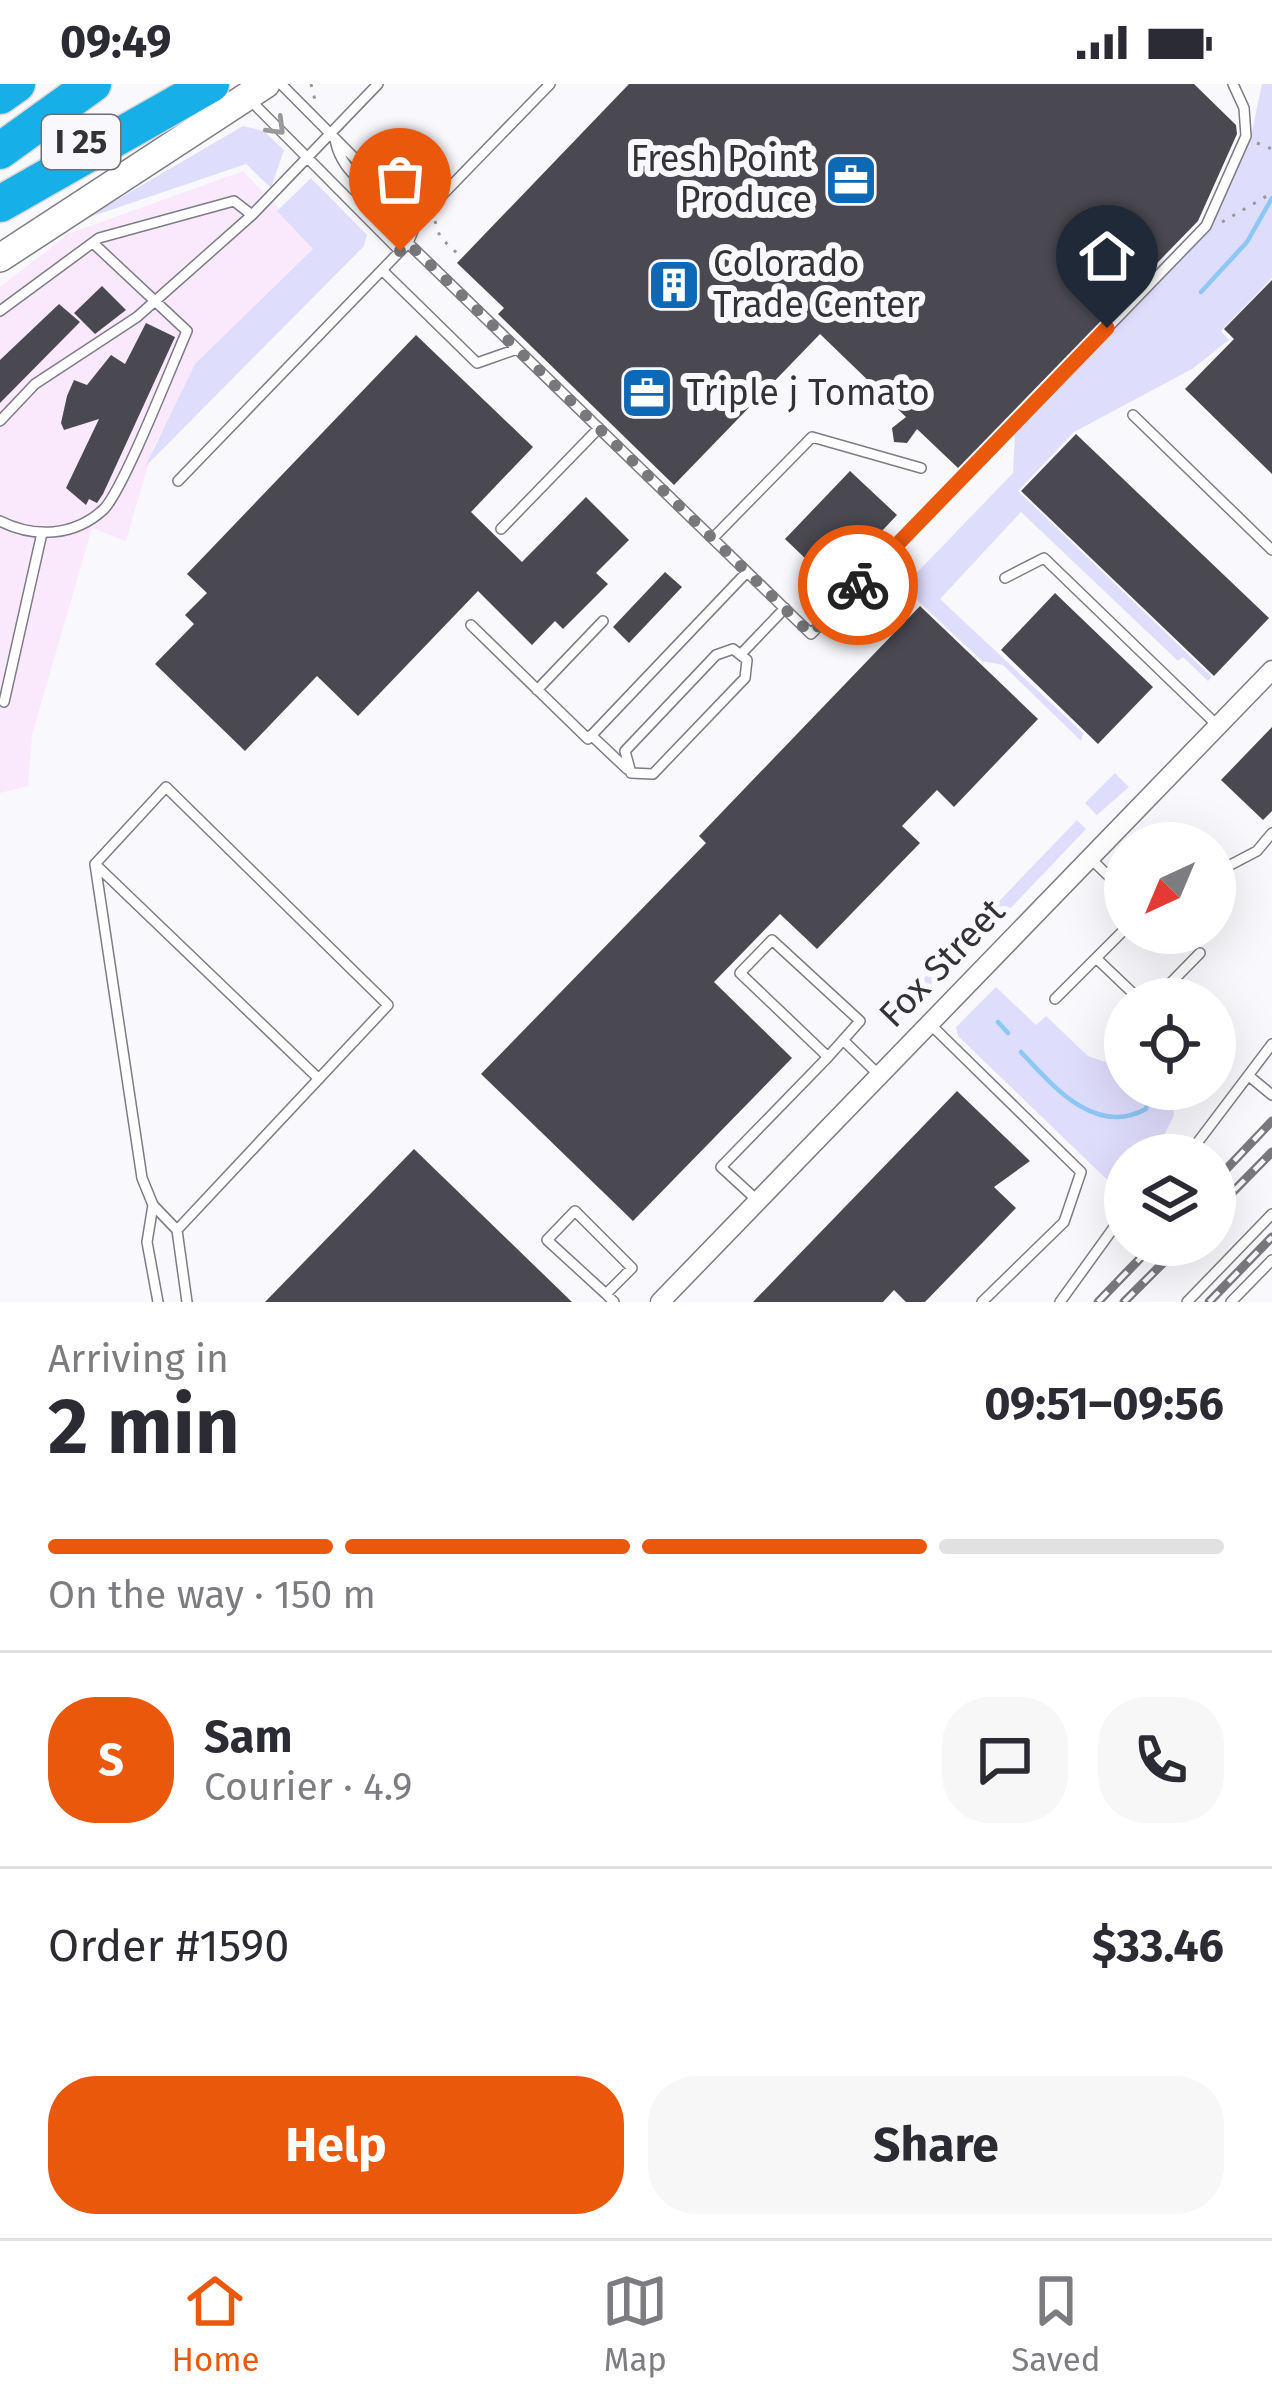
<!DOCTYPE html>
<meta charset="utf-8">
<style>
:root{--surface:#fff;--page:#f7f7f7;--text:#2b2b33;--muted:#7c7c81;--line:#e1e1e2;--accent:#ea580c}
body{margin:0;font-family:"Fira Sans",sans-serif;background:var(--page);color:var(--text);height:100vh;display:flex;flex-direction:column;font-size:45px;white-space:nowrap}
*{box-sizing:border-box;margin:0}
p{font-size:39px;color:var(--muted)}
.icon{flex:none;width:66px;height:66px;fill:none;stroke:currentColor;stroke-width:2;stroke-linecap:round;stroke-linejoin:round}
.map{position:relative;height:1218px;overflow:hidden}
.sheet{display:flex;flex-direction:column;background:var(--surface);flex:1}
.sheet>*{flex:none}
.needle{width:78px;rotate:224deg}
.tools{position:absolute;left:1104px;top:738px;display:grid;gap:24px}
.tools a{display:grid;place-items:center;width:132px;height:132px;border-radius:50%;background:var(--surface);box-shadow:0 12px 48px #0002;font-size:60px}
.pin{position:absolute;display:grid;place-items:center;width:102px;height:102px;color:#fff;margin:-123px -51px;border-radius:50% 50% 50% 0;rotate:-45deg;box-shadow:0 0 12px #0007}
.pin .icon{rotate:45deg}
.courier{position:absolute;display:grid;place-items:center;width:120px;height:120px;margin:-60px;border:9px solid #ea580c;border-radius:50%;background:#fff;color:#222;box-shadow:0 3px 15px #0007}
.overview em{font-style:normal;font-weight:700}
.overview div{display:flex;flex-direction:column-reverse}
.overview{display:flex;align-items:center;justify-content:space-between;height:204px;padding:0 48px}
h1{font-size:78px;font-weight:700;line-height:90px}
.bar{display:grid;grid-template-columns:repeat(4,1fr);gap:18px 12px;align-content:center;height:144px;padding:0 48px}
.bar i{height:15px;border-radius:9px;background:var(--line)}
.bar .active{background:var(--accent)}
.bar p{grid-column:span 4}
.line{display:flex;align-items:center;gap:30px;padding:0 48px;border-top:3px solid var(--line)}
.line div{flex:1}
.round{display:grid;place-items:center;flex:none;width:126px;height:126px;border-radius:48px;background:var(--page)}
.button{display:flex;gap:24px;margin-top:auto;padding:24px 48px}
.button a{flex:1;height:138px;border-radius:48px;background:var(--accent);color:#fff;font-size:48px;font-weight:700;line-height:138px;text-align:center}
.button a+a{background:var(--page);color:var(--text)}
.status{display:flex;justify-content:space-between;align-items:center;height:84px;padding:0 60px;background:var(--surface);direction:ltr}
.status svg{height:33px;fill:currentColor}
.menu{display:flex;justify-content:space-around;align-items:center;height:168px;border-top:3px solid var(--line);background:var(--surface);font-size:33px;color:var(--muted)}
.menu a{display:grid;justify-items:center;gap:6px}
.menu .active{color:var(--accent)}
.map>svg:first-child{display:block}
.industrial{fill:#fae9fc}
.green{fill:#dfddfc}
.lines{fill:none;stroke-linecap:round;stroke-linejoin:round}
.stream{stroke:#8dc7f4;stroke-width:4.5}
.building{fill:#4a4952}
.lane-casing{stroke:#7c7c85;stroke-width:12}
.street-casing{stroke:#7c7c85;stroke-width:21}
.secondary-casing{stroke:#7c7c85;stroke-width:30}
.highway-casing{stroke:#d6d6d7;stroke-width:39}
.path{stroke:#98989c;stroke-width:3;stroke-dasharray:3 9;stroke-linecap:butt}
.lane{stroke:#fff;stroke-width:9}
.street{stroke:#fff;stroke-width:18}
.secondary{stroke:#fff;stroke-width:27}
.highway{stroke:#17afe8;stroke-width:36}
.rail-casing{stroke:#79797d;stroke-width:9}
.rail{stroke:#f9f9fd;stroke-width:4.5;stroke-dasharray:14;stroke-linecap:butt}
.oneway{stroke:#99999b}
.done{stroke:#78787c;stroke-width:12;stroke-dasharray:0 21.6}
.route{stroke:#ea580c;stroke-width:15}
.labels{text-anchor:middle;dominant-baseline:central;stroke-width:12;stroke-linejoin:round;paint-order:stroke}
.shield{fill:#f9f9fd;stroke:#6e6e72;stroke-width:3}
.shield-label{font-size:33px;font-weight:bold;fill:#333337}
.poi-label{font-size:36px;fill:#333337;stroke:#f9f9fd;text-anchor:start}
.street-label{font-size:36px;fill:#333337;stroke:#f9f9fd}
</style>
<div class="status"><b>09:49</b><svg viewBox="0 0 49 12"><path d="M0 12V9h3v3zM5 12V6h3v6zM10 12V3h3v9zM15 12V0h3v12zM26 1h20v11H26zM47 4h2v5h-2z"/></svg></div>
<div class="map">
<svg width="1272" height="1218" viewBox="0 0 1272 1218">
<rect width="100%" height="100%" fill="#f9f9fd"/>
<path class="industrial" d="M243 87 318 165 206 275 154 361 126 457 92 444 32 651 28 702 0 709V203L68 150Z"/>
<path class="green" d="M1262 0H1272V194L1221 247 1229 256 1192 285 1074 348 1018 407 1212 593 1208 597 1183 573 1178 577 1021 428 940 515 1083 649 1081 657 1003 581 982 577 903 503 1013 389 1016 328 1203 136 1242 46 1252 47Z
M243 42 264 47 284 66 271 104 246 80 84 135Z
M311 94 367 151 364 162 145 383 195 280 313 165 277 127Z
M1115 689 1129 703 1097 731 1085 719Z
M1077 736 1086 745 989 847 979 838Z
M964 853 974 863 894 945 884 935Z
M996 903 1036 941 1046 932 1088 972 1125 985V1005H1171L1174 1031 1154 1071H1125V1113L958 952 956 943Z"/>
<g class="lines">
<path class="stream" d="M1201 208 1247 158 1272 114
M998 938 1008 949
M1021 968C1053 1002 1095 1053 1146 1025L1149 1013"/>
</g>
<path class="building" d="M629 0H1194L1236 41 1237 50 1198 137 958 384 917 345 907 359 894 358 892 344 906 333 820 250 674 401 498 230 504 224 457 179Z
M1272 196V390L1185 305 1234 255 1224 245Z
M102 202 126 226 95 250 74 229Z
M59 220 80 238 0 319V276Z
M146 239 175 253 103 410 97 419 89 415 86 421 66 404 99 335 64 346 61 339 67 312 74 296 87 301 111 271 125 280Z
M416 251 533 363 471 428 522 478 586 413 629 456 596 489 608 500 563 545 555 537 532 561 478 507 358 632 317 592 245 667 155 580 194 540 185 531 207 509 187 490Z
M1076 350 1269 534 1214 592 1021 407Z
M850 387 897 431 832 500 785 455Z
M665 488 682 503 629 559 613 543Z
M1055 509 1153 603 1098 660 1001 566Z
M920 522 1038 635 954 723 937 706 902 742 920 759 817 865 780 830 714 898 792 974 633 1137 481 990 706 759 699 752Z
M1272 643V727L1263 736 1221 696Z
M957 1007 1030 1077 994 1103 1016 1124 925 1218H906L894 1206 883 1218H753Z
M414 1065 572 1218H265Z"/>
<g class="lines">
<g class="lane-casing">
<path id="lane" d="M281 0 417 137
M252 18 400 167
M335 55C340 85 366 105 393 116
M408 159 811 550 1206 142 1246 52 1244 24 1233 0
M382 186 477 279 517 265
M0 227 99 154 234 117 252 131 378 0
M1133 331 1272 466
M0 337 35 300 137 233 252 131
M178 397 408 159 417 137 550 0
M0 437C34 454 74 453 104 425 124 404 172 281 187 247L93 159
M501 445 599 344
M713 454 812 353 921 384
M1005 494 1044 474 1218 642
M471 541 588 655 747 488
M733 565 747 576 745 594 653 690 631 689 625 667 716 571Z
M742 569 785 524
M537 606 603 537
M4 618 42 449
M591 651 627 685
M1090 774 1125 808
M95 780 319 995
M1215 789 1257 767 1272 749
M1096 874 1139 915
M1055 915 1125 845
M1155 915 1200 869
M930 940 1081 1088 1064 1138 982 1218
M843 956 878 990
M1249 992 1272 1011
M1188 1071 1272 960
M758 1117 721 1083 828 973 740 889 772 856 860 937 828 973
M153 1121 147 1158 158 1218
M177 1146 388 921 166 703 95 780 142 1094 153 1121 177 1146 187 1218
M606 1210 632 1184 575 1127 547 1156 606 1210 614 1218
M1060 1218 1125 1128
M1187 1218 1272 1130
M1231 1218 1272 1176"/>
</g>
<g class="street-casing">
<path id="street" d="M660 1218 1272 586"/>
</g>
<g class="secondary-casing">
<path id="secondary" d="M0 174 266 0"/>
</g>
<g class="highway-casing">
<path id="highway" d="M0 12 17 0
M0 67 93 0
M0 120 211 0"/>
</g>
<path class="path" d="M311 0 315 16
M1257 59 1272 65
M401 102 423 101 426 110
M435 137 440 153 462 174
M1222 138 1272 109"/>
<use href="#lane" class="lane"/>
<use href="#street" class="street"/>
<use href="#secondary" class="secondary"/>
<use href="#highway" class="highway"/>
<g class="rail-casing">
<path id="rail" d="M1215 1097 1272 1037
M1215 1126 1272 1068
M1098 1218 1153 1161
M1124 1218 1181 1161
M1209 1218 1272 1153"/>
</g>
<use href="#rail" class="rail"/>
</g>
<defs><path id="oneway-chevron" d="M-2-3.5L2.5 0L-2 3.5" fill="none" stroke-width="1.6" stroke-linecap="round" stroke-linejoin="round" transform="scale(3)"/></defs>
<use class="oneway" href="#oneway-chevron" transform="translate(277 43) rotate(45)"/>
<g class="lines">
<path class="done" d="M400 167 408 159 811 550 858 501"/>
<path class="route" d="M858 501 1107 244"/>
</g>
<defs>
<g id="office-square" transform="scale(2.7)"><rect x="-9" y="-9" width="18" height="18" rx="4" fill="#0d69b6" stroke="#f9f9fd"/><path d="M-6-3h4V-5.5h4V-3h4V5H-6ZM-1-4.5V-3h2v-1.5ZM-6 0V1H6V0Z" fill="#fff"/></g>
<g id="building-square" transform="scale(2.7)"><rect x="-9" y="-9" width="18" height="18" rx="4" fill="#0d69b6" stroke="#f9f9fd"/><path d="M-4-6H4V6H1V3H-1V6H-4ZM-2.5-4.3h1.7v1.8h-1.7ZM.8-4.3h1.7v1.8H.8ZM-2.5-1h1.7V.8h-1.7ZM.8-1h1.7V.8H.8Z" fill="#fff"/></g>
</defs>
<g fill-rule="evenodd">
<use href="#office-square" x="851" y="96"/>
<use href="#building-square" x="674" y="201"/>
<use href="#office-square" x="647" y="309"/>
</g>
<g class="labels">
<rect class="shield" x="42" y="31" width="78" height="54" rx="9"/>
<g class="shield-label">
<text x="81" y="58">I 25</text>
</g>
<g class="poi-label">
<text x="812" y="75" text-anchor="end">Fresh Point<tspan x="812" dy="41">Produce</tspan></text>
<text x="713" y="180">Colorado<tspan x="713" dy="41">Trade Center</tspan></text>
<text x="686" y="309">Triple j Tomato</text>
</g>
<g class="street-label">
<text transform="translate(942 879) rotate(-46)">Fox Street</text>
</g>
</g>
</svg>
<div class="tools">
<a><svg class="needle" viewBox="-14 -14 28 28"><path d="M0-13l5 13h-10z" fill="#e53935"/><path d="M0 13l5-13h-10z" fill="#7c7c81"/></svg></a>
<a><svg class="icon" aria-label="locate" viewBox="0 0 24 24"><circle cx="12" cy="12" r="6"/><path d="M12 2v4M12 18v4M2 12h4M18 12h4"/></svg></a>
<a><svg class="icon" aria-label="layers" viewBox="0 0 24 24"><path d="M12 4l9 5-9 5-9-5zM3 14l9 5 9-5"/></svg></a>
</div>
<div class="pin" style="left:400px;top:167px;background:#ea580c"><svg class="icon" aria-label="bag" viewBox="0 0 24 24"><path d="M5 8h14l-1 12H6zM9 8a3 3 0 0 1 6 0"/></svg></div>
<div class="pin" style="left:1107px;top:244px;background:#1f2937"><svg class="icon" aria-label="home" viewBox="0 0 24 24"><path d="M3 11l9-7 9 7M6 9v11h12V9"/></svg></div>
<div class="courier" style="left:858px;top:501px"><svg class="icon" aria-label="bike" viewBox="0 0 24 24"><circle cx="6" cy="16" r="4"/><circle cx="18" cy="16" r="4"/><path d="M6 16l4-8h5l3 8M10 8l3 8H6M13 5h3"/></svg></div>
</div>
<section class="sheet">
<div class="overview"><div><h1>2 min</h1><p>Arriving in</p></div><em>09:51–09:56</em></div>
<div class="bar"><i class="active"></i><i class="active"></i><i class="active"></i><i></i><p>On the way · 150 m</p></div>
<div class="line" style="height:216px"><b class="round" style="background:var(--accent);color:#fff">S</b><div><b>Sam</b><p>Courier · 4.9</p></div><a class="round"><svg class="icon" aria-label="chat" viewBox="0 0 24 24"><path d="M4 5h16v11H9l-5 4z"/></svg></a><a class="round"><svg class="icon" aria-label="phone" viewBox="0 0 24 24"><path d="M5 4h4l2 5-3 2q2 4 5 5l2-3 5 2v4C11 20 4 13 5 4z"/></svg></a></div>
<div class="line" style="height:156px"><div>Order #1590</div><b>$33.46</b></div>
<div class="button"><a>Help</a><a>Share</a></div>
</section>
<nav class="menu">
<a class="active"><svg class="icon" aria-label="home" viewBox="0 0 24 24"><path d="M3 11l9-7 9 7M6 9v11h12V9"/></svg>Home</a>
<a><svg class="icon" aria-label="map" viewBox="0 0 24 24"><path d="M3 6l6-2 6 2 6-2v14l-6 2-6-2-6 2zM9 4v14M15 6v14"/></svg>Map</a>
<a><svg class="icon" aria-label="saved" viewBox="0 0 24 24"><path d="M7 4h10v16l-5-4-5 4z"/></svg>Saved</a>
</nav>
